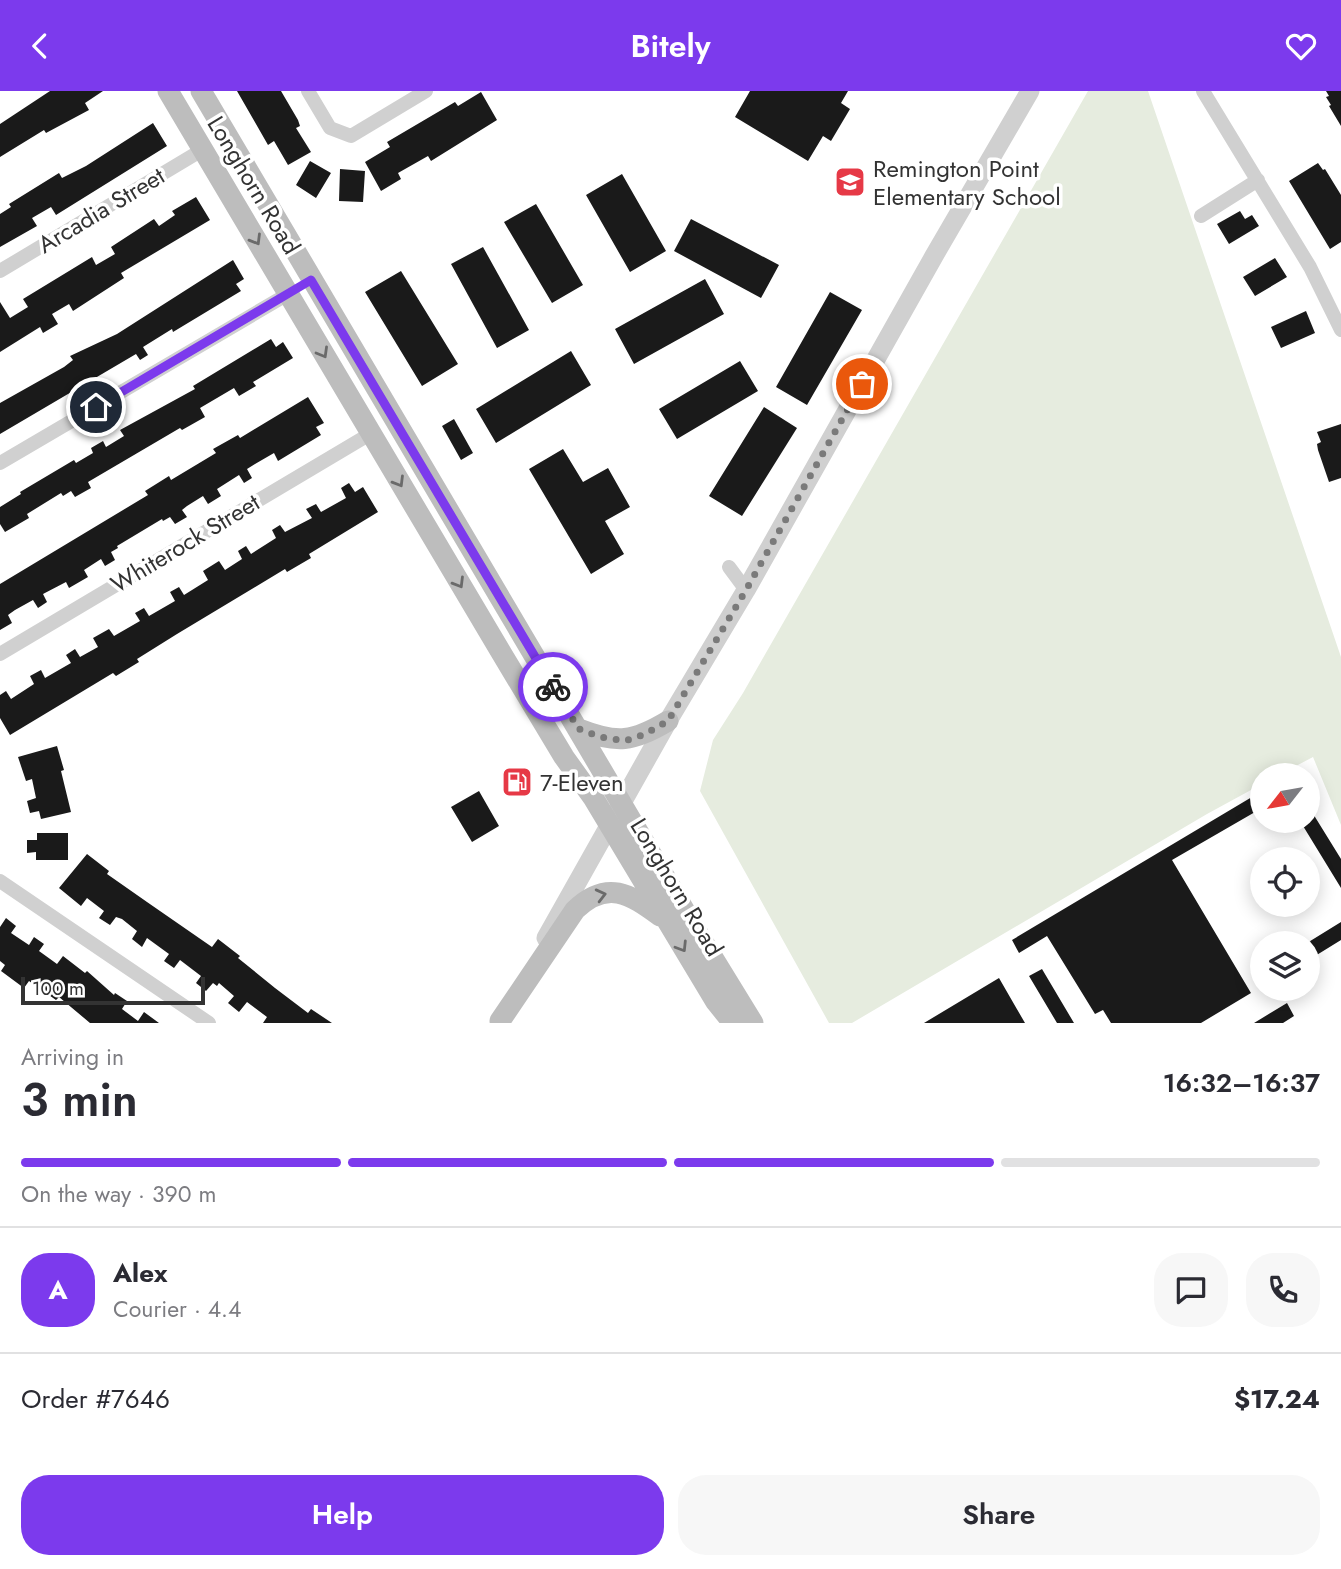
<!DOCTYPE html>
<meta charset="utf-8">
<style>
:root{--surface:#fff;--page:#f7f7f7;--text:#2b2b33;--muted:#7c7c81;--line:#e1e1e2;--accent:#7c3aed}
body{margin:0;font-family:Jost,sans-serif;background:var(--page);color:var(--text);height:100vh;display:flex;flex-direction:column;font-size:26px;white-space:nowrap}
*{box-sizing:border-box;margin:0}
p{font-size:23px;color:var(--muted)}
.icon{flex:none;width:38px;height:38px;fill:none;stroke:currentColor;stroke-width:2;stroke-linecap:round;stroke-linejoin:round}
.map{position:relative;height:932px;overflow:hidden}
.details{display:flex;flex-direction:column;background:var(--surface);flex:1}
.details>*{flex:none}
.needle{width:46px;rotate:239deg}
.tools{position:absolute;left:1250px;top:672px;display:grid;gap:14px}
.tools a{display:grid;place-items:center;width:70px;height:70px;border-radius:50%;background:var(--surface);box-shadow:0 4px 18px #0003;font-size:35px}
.scale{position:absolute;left:21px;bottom:18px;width:184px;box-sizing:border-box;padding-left:7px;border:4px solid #333;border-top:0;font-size:19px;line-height:24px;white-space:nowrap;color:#333;-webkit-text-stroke:5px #fff;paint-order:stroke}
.pin{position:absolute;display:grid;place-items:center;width:60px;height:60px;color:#fff;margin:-30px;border:4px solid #fff;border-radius:50%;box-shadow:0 2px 7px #0007}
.courier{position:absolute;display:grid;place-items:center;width:70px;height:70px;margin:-35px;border:5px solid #7c3aed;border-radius:50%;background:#fff;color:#222;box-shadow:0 2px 9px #0007}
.head em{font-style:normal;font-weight:600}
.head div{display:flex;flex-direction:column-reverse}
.head{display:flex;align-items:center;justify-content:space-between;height:119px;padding:0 21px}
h1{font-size:46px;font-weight:600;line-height:52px}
.bar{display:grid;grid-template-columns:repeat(4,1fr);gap:10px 7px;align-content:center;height:84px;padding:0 21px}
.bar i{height:9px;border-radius:5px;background:var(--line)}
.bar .selected{background:var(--accent)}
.bar p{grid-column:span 4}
.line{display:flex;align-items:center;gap:18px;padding:0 21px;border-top:2px solid var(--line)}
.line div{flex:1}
.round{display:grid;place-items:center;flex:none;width:74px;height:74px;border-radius:28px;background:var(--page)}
.action{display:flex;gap:14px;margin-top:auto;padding:14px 21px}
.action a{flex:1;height:80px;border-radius:28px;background:var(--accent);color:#fff;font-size:28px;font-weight:600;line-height:80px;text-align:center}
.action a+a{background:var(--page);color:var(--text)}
header{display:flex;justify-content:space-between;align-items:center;height:91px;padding:0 21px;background:var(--accent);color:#fff;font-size:32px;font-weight:600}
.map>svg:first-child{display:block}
.green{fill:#e6ecdf}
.building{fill:#1a1a1a}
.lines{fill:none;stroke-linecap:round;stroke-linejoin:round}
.minor{stroke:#d0d0d0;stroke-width:14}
.tertiary{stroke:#d0d0d0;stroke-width:19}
.secondary{stroke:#bdbdbd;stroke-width:21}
.oneway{stroke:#6a6a6a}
.done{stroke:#7a7a7a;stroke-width:7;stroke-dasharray:0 12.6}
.route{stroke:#7c3aed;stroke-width:9}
.labels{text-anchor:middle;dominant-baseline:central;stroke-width:7;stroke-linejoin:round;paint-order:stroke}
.poi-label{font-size:24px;fill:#333;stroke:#fff;text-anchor:start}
.street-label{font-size:24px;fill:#333;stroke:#fff}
</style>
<header><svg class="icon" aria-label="back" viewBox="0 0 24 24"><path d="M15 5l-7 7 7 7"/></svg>Bitely<svg class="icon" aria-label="heart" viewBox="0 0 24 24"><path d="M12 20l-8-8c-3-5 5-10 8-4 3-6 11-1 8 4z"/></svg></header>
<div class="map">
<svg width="1341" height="932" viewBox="0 0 1341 932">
<rect width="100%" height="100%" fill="#fff"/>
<path class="green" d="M1088 0H1148L1341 566V734L1313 666 1279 684H1262V693L1207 723 852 932H829L700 700 713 649 743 602Z"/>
<path class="building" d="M50 0H103L85 12 89 19 46 42 44 39 0 66V33Z
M237 0H281L298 29 300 35 296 37 311 61 288 74 274 50 268 54Z
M750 0H848L841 12 850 18 831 50 823 45 808 70 735 26Z
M1326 0H1341V35L1329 15 1331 14 1326 6 1329 5Z
M481 1 497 29 431 70 428 65 398 82 401 88 381 100 365 71 390 56 387 51 455 11 458 15Z
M153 32 167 55 56 124 51 116 32 127 37 135 0 156V123L11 116 9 113 59 82 62 87 86 75Z
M310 70 331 82 316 107 296 94Z
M1318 72 1323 79 1325 78 1341 104V151L1330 158 1289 90Z
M340 78 365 80 363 111 339 110Z
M622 83 666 160 630 181 586 104Z
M196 106 210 129 121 182 124 187 73 220 69 213 52 223 58 233 43 242 40 236 0 261V211L10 227 28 216 23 208 92 166 96 174 115 163 111 156 154 128 159 135 175 124 172 120Z
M536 113 583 194 552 212 504 131Z
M1240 120 1245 128 1252 124 1259 135 1229 153 1217 133Z
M691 128 779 174 761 207 674 160Z
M483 156 529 239 497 257 451 173Z
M1275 167 1287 186 1255 205 1243 186Z
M233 169 244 188 236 193 241 200 173 241 172 238 143 256 148 264 140 269 136 263 0 343V312L64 276 73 269 70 265 117 243Z
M401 180 458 273 422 295 365 201Z
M705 188 724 223 634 273 615 238Z
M830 201 862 219 807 314 776 296Z
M1306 220 1315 242 1281 257 1271 236Z
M271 248 276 256 283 251 293 267 253 291 256 295 239 305 234 297 200 317 205 326 182 339 180 337 88 391 91 397 75 406 71 400 63 405 61 402 27 423 29 427 5 441 0 433V416L21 403 20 401 74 369 76 372 93 362 91 357 103 350 106 356 124 345 120 339 195 298 193 295Z
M571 260 591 294 496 352 476 318Z
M740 270 758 300 677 348 659 318Z
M308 306 324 332 316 336 321 344 278 370 274 362 255 373 247 378 252 387 244 392 239 384 217 398 221 405 208 413 203 405 187 415 182 419 187 426 175 433 170 426 163 430 162 428 117 455 118 457 111 461 115 469 105 475 101 468 84 479 88 486 69 497 66 491 43 503 47 511 38 517 33 509 15 519 8 524 12 532 0 539V493L148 404 145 400 169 385 171 389 216 362 213 358 238 344 240 347Z
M764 316 797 337 742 425 709 405Z
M454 328 473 362 461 369 442 335Z
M1341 333V387L1329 391 1318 359 1317 353 1321 351 1317 341Z
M563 358 583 391 608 377 630 416 605 430 624 463 591 483 529 378Z
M349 392 355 401 363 396 378 421 309 463 311 467 287 481 285 478 177 543 137 568 139 571 116 585 113 582 10 644 0 627V604L6 600 11 608 34 593 30 585 41 579 45 587 71 572 66 564 75 558 80 566 98 556 93 547 109 538 114 545 140 530 135 522 144 517 149 525 175 510 170 501 179 496 184 504 208 489 203 480 219 470 225 479 242 468 238 460 246 455 251 463 276 447 272 439 280 434 285 441 312 427 306 418 316 413 321 421 346 407 341 397Z
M57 655 64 679 61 680 71 721 41 728 39 720 30 722 27 710 36 707 32 688 26 690 18 666Z
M479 700 499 735 472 751 451 716Z
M1262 700V717L1172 769 1251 902 1201 932H1111L1103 919 1095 923 1047 845 1019 862 1012 849Z
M1307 713 1341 768V797L1300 730H1307Z
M37 742H68V769H36V761L27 762V749H37Z
M87 763 109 780 107 783 147 811 212 856 218 848 240 865 238 867 275 897 308 922 311 918 332 932H263L267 926 247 911 239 921 228 912 234 905 219 892 217 895 213 892 206 900 196 892 201 885 180 869 174 877 164 870 169 863 147 847 142 856 132 848 137 840 122 828 116 826 110 834 99 827 104 820 87 807 81 815 59 797Z
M6 827 16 835 11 842 29 854 34 846 44 853 39 860 57 873 63 865 85 882 87 880 114 904 115 902 127 910 122 918 138 930 144 921 159 932H90L59 906 56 909 29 890 24 897 1 880 5 874 0 870V836Z
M1341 831V849L1307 870V852Z
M1042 878 1074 932H1057L1029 885Z
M999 887 1025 932H924Z
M1287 912 1294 925 1283 932H1254Z"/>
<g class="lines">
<path class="minor" d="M308 0 330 37 351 45 426 0
M1203 0 1310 176 1341 239
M1201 125 1258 89
M0 180 202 59
M0 372 288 203
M729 476 746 499
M0 563 370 343
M0 790 209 932"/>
<path class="tertiary" d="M546 847 668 630 746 499 934 165 1030 0"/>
<path class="secondary" d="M168 0 502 563 564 666 594 708 716 911 733 932
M201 0 699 844 753 932
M579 638C617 653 633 651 668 630
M500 930 575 819C607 788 630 803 660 825"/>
</g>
<defs><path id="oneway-chevron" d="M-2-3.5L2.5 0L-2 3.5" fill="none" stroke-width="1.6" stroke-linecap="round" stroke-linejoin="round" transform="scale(1.75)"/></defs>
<g class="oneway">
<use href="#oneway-chevron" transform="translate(256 149) rotate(59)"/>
<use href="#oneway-chevron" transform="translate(323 262) rotate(60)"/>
<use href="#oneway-chevron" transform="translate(399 391) rotate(59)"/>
<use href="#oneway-chevron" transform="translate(459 492) rotate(59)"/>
<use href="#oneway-chevron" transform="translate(601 804) rotate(-14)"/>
<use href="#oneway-chevron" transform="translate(682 856) rotate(58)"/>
</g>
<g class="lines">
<path class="done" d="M553 596 579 638 600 646 625 650 645 643 668 630 746 499 862 293"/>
<path class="route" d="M96 316 311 189 553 596"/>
</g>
<defs>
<g id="school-square" transform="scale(1.575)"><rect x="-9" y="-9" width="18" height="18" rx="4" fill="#e63946" stroke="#fff"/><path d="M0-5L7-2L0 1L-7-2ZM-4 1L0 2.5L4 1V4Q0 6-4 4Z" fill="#fff"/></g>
<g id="fuel-square" transform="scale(1.575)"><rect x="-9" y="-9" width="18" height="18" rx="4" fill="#e63946" stroke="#fff"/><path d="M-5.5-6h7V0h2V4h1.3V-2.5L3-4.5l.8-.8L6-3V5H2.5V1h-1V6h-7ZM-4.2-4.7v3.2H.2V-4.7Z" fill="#fff"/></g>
</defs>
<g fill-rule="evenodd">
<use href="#school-square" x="850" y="91"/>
<use href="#fuel-square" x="517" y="691"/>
</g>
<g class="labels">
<g class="poi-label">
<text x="873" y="77">Remington Point<tspan x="873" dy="28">Elementary School</tspan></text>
<text x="540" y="691">7-Eleven</text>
</g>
<g class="street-label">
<text transform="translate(254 94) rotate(59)">Longhorn Road</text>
<text transform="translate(101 119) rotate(-31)">Arcadia Street</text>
<text transform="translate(185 452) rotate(-31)">Whiterock Street</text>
<text transform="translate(677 796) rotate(59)">Longhorn Road</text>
</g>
</g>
</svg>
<div class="tools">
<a><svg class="needle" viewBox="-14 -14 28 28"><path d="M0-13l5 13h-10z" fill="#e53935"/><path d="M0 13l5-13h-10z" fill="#7c7c81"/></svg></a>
<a><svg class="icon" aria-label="locate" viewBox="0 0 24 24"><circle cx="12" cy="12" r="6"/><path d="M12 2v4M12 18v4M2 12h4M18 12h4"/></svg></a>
<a><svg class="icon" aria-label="layers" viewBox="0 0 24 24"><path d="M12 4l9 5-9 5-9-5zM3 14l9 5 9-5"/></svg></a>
</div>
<div class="scale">100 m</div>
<div class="pin" style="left:862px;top:293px;background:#ea580c"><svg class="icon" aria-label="bag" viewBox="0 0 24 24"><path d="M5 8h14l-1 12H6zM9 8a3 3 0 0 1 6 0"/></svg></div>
<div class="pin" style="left:96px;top:316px;background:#1f2937"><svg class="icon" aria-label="home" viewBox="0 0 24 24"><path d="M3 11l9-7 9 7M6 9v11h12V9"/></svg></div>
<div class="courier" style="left:553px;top:596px"><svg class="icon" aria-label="bike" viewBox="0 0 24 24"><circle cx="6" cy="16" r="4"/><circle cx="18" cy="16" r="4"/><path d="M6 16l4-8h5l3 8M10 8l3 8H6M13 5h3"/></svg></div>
</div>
<section class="details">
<div class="head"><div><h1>3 min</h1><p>Arriving in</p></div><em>16:32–16:37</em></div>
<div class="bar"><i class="selected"></i><i class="selected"></i><i class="selected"></i><i></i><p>On the way · 390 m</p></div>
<div class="line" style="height:126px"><b class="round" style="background:var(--accent);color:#fff">A</b><div><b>Alex</b><p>Courier · 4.4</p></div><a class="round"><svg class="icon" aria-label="chat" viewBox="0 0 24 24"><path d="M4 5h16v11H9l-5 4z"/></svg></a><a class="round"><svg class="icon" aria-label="phone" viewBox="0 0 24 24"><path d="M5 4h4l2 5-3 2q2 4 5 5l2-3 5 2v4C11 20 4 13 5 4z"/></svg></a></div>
<div class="line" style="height:91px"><div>Order #7646</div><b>$17.24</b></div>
<div class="action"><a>Help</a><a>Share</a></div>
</section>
